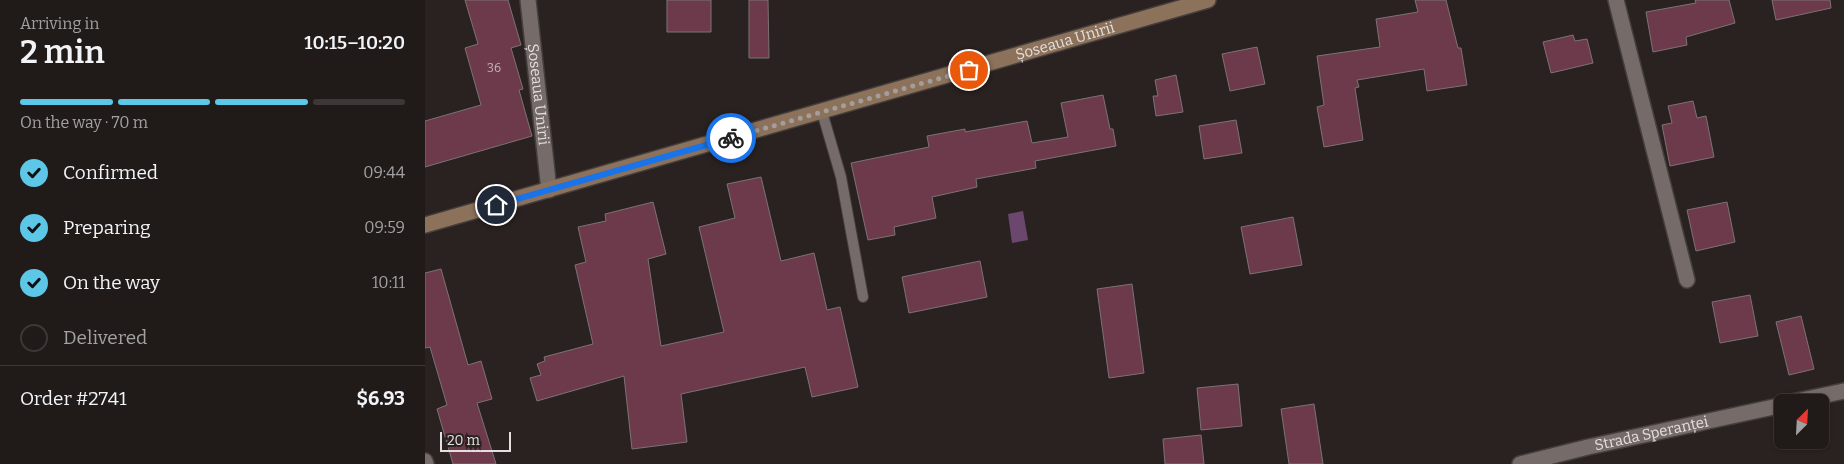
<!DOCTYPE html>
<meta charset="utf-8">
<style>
:root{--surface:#201a18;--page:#2d2725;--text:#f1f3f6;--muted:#a2a1a2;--line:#3d3837;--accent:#5cc7e7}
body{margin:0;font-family:Bitter,serif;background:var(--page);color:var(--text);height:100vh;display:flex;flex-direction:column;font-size:19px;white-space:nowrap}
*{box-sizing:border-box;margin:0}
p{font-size:16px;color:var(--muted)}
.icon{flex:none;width:28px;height:28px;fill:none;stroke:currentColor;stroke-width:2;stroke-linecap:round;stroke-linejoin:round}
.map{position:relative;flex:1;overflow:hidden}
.panel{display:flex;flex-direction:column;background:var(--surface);width:425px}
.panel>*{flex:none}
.needle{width:32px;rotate:24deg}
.controls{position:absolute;left:1349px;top:394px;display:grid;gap:10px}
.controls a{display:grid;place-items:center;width:55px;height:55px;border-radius:8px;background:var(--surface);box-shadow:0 1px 4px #0004,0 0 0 1px var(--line);font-size:25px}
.scale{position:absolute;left:15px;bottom:12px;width:71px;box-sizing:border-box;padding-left:5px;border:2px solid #e4dfde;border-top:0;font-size:14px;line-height:18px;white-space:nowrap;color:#e4dfde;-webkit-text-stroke:4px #2a2220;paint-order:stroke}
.pin{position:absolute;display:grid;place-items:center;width:42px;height:42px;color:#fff;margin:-21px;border:2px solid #fff;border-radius:50%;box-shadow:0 1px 5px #0007}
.courier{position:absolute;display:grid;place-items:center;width:50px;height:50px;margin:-25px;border:4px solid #1a73e8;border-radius:50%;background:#fff;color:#222;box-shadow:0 1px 6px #0007}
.summary em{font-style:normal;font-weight:600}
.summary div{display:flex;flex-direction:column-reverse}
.summary{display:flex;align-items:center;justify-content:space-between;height:85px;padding:0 20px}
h1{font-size:32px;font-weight:600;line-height:38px}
.bar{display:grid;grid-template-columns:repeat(4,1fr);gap:8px 5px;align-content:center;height:60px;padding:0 20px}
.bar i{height:6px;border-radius:4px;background:var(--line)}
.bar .current{background:var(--accent)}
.bar p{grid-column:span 4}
.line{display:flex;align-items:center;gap:12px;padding:0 20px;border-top:1px solid var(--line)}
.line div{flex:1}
ol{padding:0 20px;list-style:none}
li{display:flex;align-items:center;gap:15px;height:55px}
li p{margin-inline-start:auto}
li .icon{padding:5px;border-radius:50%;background:var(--accent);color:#111;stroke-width:4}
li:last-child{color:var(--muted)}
li i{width:28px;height:28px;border:2px solid var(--line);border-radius:50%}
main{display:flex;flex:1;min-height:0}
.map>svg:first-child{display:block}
.water{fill:#6b476e}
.building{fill:#6d3a4c;stroke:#7c7275}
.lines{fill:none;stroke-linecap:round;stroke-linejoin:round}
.service-casing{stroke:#443e3d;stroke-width:12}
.minor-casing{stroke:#443e3d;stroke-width:18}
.secondary-casing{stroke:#443e3d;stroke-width:18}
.service{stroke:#756c6a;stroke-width:10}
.minor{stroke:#756c6a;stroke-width:15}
.secondary{stroke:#8c725a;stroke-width:15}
.done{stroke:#a39d9c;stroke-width:5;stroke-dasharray:0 9}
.route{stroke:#1a73e8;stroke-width:6}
.labels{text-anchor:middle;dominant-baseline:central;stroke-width:4;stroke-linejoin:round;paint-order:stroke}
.number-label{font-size:12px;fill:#c6b6ba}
.street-label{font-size:15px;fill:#e4dfde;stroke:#2a2220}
</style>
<main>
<section class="panel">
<div class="summary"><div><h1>2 min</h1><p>Arriving in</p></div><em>10:15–10:20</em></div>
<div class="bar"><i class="current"></i><i class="current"></i><i class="current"></i><i></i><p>On the way · 70 m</p></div>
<ol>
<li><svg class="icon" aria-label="check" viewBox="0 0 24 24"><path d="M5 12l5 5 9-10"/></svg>Confirmed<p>09:44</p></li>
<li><svg class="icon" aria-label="check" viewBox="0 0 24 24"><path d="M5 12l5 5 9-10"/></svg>Preparing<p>09:59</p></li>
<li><svg class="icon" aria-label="check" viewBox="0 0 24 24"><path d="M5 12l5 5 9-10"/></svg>On the way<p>10:11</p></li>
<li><i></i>Delivered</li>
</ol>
<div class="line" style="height:65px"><div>Order #2741</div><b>$6.93</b></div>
</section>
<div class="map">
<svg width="1419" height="464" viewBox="0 0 1419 464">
<rect width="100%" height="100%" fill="#2a2220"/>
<path class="water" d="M598 211 603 240 587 243 583 214Z"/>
<path class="building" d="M40 0H83L96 45 86 48 98 89 94 90 107 136 0 167V121L56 105 40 48 53 44Z
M242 0H286V32H242Z
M324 0H343L344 58H324Z
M990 0H1021L1033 48H1036L1042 85 1002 91 999 69 932 80 934 87 930 88 938 140 899 147 892 107 899 105 892 56 955 47 951 19 993 12Z
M1270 0H1304L1310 23 1261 37 1262 45 1228 52 1221 12 1271 3Z
M1347 0H1405L1406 8 1351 20Z
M1148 35 1150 41 1162 39 1168 63 1126 73 1118 42Z
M832 47 840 84 805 91 797 54Z
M751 75 758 112 731 116 728 96H733L730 80Z
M678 95 685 129H688L691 146 610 161 611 168 551 179 552 187 507 197 511 218 469 227 470 235 443 240 426 163 504 147 502 136 540 129V132L602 121 607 143 643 137 636 103Z
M1268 101 1272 118 1281 116 1289 157 1245 166 1237 125 1247 123 1243 106Z
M811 120 817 153 779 159 774 126Z
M336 177 356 261 389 253 402 310 415 307 433 387 387 397 380 367 256 394 262 442 207 449 199 376 112 401 105 378 116 375 112 364 120 361 119 357 168 344 150 265 161 262 153 227 181 221 180 214 228 202 241 254 223 259 236 346 299 332 274 227 310 218 302 184Z
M1302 202 1310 242 1271 251 1262 210Z
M868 217 877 265 825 274 816 227Z
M555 261 562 297 484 313 477 277Z
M16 269 43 365 56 361 67 399 52 403 71 464H28L12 409 22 405 5 347 0 348V273Z
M707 284 719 373 684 378 672 289Z
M1325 295 1333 336 1295 343 1287 302Z
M1376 316 1389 369 1364 375 1351 322Z
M813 384 817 426 776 430 772 388Z
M889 404 898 464H864L856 409Z
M776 435 779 464H740L738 439Z"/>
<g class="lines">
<g class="service-casing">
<path id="service" d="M397 112 416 177 438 297"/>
</g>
<g class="minor-casing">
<g id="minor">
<path id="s1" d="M103 0 124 190"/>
<path d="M1191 0 1262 280"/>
<path d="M1367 402 1419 391"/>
<path d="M0 461 1 464"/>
<path id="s2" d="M1095 464 1163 447 1358 405"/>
</g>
</g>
<g class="secondary-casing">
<g id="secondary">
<path id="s3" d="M0 225 783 0"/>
</g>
</g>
<use href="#service" class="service"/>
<use href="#minor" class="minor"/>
<use href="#secondary" class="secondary"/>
</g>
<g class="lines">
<path class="done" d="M306 138 544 70"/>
<path class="route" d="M71 205 306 138"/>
</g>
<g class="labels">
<g class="number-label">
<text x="69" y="68">36</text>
</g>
<g class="street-label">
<text stroke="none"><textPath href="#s3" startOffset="666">Șoseaua Unirii</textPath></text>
<text stroke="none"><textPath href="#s1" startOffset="95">Șoseaua Unirii</textPath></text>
<text stroke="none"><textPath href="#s2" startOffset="135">Strada Speranței</textPath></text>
</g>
</g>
</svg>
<div class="controls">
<a><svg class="needle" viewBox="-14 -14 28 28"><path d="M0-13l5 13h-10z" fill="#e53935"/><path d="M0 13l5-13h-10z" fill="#a2a1a2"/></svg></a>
</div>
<div class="scale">20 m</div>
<div class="pin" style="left:544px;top:70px;background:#ea580c"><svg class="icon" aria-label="bag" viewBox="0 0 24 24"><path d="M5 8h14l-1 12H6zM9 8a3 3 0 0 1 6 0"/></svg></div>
<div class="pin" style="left:71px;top:205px;background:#1f2937"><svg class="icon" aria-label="home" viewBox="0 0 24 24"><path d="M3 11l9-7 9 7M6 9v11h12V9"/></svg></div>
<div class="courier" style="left:306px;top:138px"><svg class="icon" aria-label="bike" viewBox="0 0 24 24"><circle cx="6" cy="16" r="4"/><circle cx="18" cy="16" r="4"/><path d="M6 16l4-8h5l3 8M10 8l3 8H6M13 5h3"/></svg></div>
</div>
</main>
